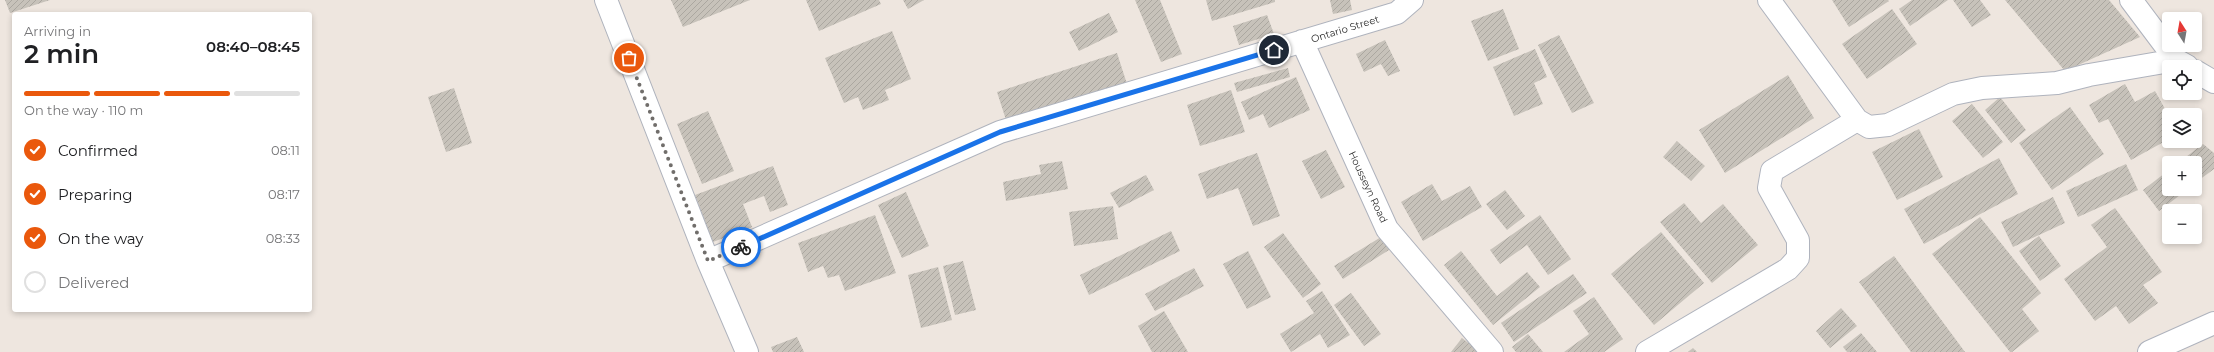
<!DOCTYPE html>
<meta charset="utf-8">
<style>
:root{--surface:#fff;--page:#f2f2f2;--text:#202124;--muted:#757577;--line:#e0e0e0;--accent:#ea580c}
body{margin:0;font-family:Montserrat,sans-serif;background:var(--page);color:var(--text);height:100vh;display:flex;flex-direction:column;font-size:15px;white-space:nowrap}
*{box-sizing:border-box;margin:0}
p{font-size:13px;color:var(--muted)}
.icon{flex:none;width:22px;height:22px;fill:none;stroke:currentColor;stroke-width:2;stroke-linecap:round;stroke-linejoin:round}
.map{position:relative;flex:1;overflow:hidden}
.drawer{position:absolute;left:12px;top:12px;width:300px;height:300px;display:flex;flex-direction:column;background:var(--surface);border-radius:4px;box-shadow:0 2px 6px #0003}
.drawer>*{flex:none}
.needle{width:26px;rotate:349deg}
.fabs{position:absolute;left:2162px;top:12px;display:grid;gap:8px}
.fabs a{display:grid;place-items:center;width:40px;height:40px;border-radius:4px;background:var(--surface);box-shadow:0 2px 6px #0003;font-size:20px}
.pin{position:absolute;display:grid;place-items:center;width:34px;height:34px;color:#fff;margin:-17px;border:2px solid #fff;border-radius:50%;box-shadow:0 1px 4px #0007}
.courier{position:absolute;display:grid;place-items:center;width:40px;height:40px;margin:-20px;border:3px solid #1a73e8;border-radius:50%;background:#fff;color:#222;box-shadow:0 1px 5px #0007}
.summary em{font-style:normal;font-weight:600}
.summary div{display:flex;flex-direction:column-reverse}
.summary{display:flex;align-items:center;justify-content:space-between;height:68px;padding:0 12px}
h1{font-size:26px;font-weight:600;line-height:30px}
.bar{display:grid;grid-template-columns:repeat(4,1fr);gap:6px 4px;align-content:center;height:48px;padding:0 12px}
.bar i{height:5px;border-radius:3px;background:var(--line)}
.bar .on{background:var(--accent)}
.bar p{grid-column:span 4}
ol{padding:0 12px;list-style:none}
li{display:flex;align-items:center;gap:12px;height:44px}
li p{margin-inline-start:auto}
li .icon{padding:4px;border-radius:50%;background:var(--accent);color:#fff;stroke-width:4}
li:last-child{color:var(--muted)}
li i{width:22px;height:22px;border:2px solid var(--line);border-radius:50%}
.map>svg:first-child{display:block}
.building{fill:url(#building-hatch)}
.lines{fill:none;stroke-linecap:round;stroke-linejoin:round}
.street-casing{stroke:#afb3bd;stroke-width:24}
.street{stroke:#fff;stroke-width:22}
.done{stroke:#716e6b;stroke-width:4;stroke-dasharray:0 7.2}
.route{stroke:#1a73e8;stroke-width:5}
.labels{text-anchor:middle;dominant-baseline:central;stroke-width:3;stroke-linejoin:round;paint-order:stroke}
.street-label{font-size:10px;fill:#2d2d2d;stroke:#fff}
</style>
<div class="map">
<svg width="2214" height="352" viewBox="0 0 2214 352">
<defs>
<pattern id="building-hatch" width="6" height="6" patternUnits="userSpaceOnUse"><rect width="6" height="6" fill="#c7c2ba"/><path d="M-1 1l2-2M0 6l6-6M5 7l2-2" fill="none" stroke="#aba7a0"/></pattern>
</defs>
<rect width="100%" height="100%" fill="#eee6df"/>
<path class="building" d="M5 0H50L10 13Z
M671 0H750L683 27Z
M806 0H879L881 4 819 31Z
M903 0H924L908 9Z
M1135 0H1160L1182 54 1161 62Z
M1206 0H1275V2L1212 21Z
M1330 0H1350L1352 10 1333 14Z
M1832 0H1888L1889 1 1849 27Z
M1912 0H1948L1910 26 1899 9Z
M1953 0H1980L1991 15 1972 27Z
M2005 0H2109L2140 37 2065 71Z
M1503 9 1519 49 1488 61 1471 21Z
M1892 9 1917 44 1867 79 1842 44Z
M1109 13 1118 32 1079 51 1069 32Z
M1267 15 1274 34 1239 45 1233 26Z
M892 31 911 79 885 90 889 100 863 110 858 97 844 103 825 58Z
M1559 35 1594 103 1572 113 1538 45Z
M1385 40 1400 71 1388 76 1381 64 1364 72 1356 54Z
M1535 49 1547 77 1534 83 1543 104 1514 116 1493 67Z
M1117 53 1127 84 1007 123 997 92Z
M1288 68 1290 77 1237 92 1234 83Z
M1788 75 1814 118 1725 173 1699 130Z
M1296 77 1310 110 1269 128 1263 114 1249 120 1241 102Z
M2125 84 2135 102 2155 91 2169 116V139L2131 160 2108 119 2099 123 2089 105Z
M454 88 472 143 446 152 428 97Z
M1231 90 1245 132 1200 146 1187 105Z
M2000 97 2026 130 2011 143 1985 110Z
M1972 104 2003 142 1983 158 1952 121Z
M2070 107 2104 154 2052 190 2019 143Z
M708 111 734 171 702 184 677 124Z
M1919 129 1943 177 1897 200 1872 152Z
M1677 141 1705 166 1691 181 1663 157Z
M2203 144 2214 153V169L2195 183V163H2178Z
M1326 150 1345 187 1321 199 1302 161Z
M1257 153 1280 216 1253 226 1238 188 1207 199 1198 174Z
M1999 158 2018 194 1924 244 1904 209Z
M1062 161 1068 189 1006 201 1003 182 1041 174 1039 165Z
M2126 164 2138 190 2078 217 2066 191Z
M773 166 788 205 770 212 764 196 743 204 752 227 713 242 695 195Z
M2169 170V189H2188L2159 211 2143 190Z
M1146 175 1154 190 1119 208 1110 193Z
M1432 184 1442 201 1470 186 1482 207 1423 241 1401 202Z
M1505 190 1525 216 1507 230 1486 204Z
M906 192 929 246 902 258 878 205Z
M2053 197 2065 223 2013 247 2001 222Z
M1684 203 1701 223 1723 204 1758 245 1712 283 1660 222Z
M1113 206 1118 239 1074 246 1069 212Z
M2115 208 2162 272 2143 285 2158 303 2129 324 2116 306 2095 321 2064 279 2107 247 2091 225Z
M875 215 896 273 845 291 839 275 828 278 823 266 808 272 798 243Z
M1540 215 1571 259 1548 275 1527 245 1500 264 1490 250Z
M1980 217 2041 293 2022 309 2039 331 2012 352H2010L1932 254Z
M1171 231 1180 251 1089 295 1080 275Z
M1661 232 1704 283 1654 325 1611 274Z
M1283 233 1321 284 1303 298 1264 247Z
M2039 236 2061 266 2040 281 2019 251Z
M1381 237 1389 250 1343 279 1334 266Z
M1248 251 1271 297 1247 309 1223 264Z
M1461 251 1497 296 1527 272 1540 287 1493 325 1444 265Z
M1894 256 1965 352H1911L1859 282Z
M963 261 976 310 955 315 943 266Z
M938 267 952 320 921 328 908 275Z
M1194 268 1204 286 1155 311 1145 294Z
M1573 274 1587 293 1514 342 1501 323Z
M1322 291 1350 335 1328 348 1320 334 1291 352 1280 334 1314 313 1306 301Z
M1351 293 1381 334 1364 346 1334 305Z
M1594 297 1623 339 1604 352H1564L1589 334 1573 311Z
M1841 308 1857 326 1830 348 1816 331Z
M1164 311 1188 352H1152L1138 326Z
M1861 333 1877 352H1847L1843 347Z
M1528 334 1543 352H1516L1512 347Z
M797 337 804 352H773L771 347Z
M1462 338 1480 352H1451Z
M1693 348 1697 352H1688Z"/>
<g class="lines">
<g class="street-casing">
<path id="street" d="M606 0 708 261 747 352
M1769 0 1857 120 1869 127 1888 125 1953 94 1982 88 2057 83 2089 75 2176 60
M2131 0 2176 60 2187 66
M1302 41 1387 229 1492 352
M2195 71 2214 82
M708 261 1000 132 1397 13 1412 0
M1647 352 1788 269 1798 258V240L1769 188 1772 171 1857 120
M2149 352 2214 323"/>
</g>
<use href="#street" class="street"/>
</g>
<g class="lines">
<path class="done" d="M629 58 708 261 741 247"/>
<path class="route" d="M741 247 1000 132 1274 50"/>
</g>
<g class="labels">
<g class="street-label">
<text transform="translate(1345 29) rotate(-17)">Ontario Street</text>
<text transform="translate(1368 187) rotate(65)">Housseyn Road</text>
</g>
</g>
</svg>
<div class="fabs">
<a><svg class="needle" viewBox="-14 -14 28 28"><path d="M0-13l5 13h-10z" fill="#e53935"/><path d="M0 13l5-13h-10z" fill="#757577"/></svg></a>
<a><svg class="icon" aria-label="locate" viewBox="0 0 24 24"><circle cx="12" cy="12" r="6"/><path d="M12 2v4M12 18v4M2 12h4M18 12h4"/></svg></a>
<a><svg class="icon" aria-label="layers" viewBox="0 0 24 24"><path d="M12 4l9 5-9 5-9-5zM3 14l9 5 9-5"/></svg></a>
<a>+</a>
<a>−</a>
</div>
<div class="pin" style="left:629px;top:58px;background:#ea580c"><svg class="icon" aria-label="bag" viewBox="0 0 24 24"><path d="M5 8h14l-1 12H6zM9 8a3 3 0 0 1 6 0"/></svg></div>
<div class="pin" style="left:1274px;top:50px;background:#1f2937"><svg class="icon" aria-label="home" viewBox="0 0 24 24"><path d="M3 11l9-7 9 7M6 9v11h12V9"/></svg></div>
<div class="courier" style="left:741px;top:247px"><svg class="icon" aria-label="bike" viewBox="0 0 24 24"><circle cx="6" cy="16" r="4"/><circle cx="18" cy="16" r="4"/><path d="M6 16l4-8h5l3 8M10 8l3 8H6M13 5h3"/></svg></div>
<section class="drawer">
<div class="summary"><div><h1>2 min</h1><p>Arriving in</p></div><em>08:40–08:45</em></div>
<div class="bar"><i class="on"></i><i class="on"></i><i class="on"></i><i></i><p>On the way · 110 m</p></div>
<ol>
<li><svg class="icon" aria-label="check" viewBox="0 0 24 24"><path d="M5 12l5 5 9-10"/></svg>Confirmed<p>08:11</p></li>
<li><svg class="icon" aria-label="check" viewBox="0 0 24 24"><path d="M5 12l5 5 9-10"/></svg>Preparing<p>08:17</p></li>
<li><svg class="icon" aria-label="check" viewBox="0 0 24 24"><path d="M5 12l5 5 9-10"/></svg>On the way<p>08:33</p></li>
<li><i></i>Delivered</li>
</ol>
</section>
</div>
